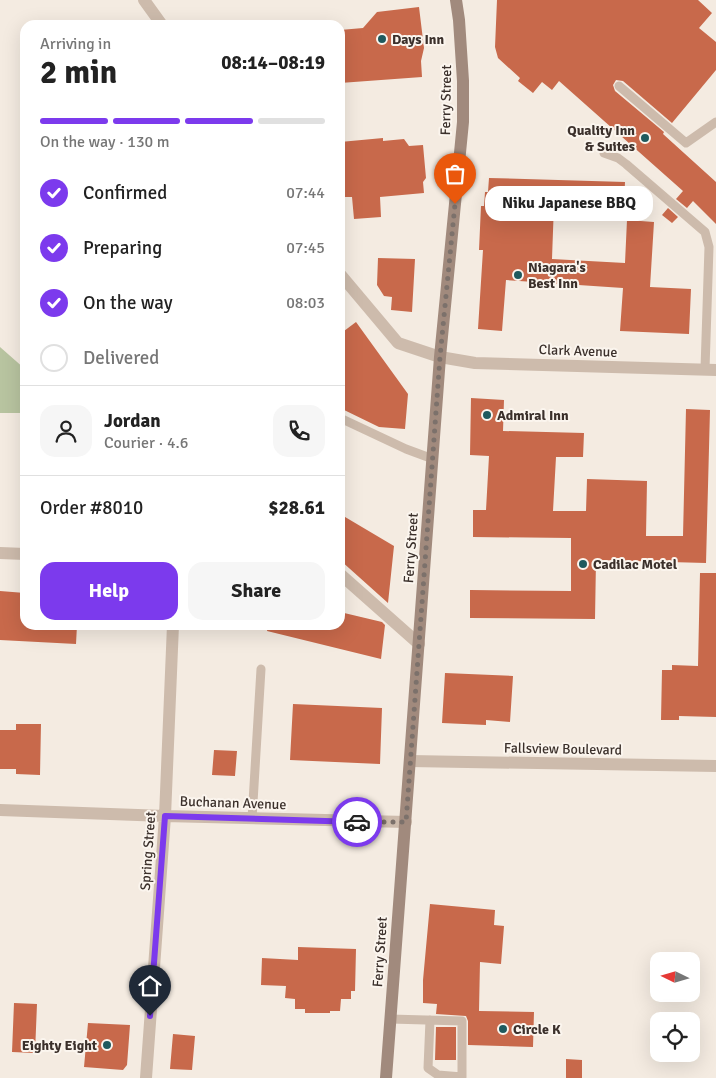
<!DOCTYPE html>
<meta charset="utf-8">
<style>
:root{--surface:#fff;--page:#f6f6f6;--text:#222;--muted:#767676;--line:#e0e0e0;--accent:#7c3aed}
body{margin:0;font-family:Signika,sans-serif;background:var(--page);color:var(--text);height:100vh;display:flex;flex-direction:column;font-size:19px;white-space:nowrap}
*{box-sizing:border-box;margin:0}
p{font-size:16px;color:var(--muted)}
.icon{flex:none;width:28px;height:28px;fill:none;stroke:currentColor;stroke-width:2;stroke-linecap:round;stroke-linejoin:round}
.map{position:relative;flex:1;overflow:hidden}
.drawer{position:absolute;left:20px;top:20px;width:325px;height:610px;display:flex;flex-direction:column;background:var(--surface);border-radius:15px;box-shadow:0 5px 20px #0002}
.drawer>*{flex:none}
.needle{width:32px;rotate:275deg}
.tools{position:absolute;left:650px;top:952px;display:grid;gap:10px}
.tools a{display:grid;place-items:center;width:50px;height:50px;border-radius:10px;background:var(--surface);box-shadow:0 5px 20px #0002;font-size:25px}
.pin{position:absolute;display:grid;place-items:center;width:42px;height:42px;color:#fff;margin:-51px -21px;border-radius:50% 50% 50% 0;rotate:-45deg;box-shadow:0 0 5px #0007}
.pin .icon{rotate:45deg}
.courier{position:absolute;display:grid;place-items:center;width:50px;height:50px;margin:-25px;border:4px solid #7c3aed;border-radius:50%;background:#fff;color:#222;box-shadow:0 1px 6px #0007}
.bubble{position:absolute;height:35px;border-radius:15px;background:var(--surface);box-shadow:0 5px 20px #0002;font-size:16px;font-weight:800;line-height:35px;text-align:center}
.headline em{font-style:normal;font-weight:800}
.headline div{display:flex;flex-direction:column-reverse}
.headline{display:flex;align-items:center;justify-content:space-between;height:85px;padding:0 20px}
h1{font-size:32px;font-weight:800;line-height:38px}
.bar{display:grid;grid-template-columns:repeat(4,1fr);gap:8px 5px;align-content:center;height:60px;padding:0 20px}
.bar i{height:6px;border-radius:4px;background:var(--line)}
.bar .on{background:var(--accent)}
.bar p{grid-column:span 4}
.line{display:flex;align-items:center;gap:12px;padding:0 20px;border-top:1px solid var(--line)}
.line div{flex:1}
.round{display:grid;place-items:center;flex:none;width:52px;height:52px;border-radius:15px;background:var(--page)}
ol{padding:0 20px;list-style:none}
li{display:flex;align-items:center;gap:15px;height:55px}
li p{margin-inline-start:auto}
li .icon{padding:5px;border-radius:50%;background:var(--accent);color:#fff;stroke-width:4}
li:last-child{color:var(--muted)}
li i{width:28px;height:28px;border:2px solid var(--line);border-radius:50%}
.primary-button{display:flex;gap:10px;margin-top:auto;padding:10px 20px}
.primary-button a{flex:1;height:58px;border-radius:15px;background:var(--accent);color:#fff;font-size:20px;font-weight:800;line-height:58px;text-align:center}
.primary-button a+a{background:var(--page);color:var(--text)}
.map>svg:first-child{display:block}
.green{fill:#b8c4a0}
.building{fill:#c8694b}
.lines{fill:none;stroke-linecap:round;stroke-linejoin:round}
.service{stroke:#cdbbac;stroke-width:9}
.minor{stroke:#cdbbac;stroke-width:12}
.secondary{stroke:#a18a7d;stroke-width:12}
.done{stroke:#7c716b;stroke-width:5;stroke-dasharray:0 9}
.route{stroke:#7c3aed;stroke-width:6}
.poi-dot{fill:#1f5a5e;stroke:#fbf5ee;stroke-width:2}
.labels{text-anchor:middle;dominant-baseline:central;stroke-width:4;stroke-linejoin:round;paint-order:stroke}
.poi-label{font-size:14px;font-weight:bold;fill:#3b302b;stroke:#fbf5ee;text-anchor:start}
.street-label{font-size:14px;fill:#3b302b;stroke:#fbf5ee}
</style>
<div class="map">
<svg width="716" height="1078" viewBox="0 0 716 1078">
<rect width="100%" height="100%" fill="#f4ebe1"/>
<path class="green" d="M0 347 25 369V413H0Z"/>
<path class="building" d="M497 0H698L712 13 699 28 716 42V70L672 123 623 81 616 80 613 85 615 91 664 132 663 134 716 182V224L693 201 687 208 676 199 683 191 559 81 552 90 542 82 533 93 518 81 520 78 498 58 495 47Z
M419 7 424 48 421 61 422 77 340 83V30L363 28 377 12Z
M383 138V141L404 139 409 146 423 145 426 178 423 182 424 193 380 197 381 217 354 219 352 197H340V142Z
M489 178 625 182 624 206 554 204 552 259 625 263 627 220 654 222 650 287 691 289 689 334 620 331 623 288 506 280 502 331 478 329 483 250H479L481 206H484L485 192H488Z
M668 208 678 217 672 223 662 215Z
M378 258 415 259 412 312 391 310 392 297 384 296 377 285Z
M356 322 408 394 405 429 379 427 340 408V334Z
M471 398 504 400 503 431 584 433 583 457H556L553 511H586L587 479 647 481 646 536H683L686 409 710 410 706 563 596 560 595 619 470 618V590L571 591V538L473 537V510H486L489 456 470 455Z
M340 514 394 546 388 603 340 560Z
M700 573H716V717L679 716V720H661L662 670H672V665L698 666Z
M0 591 25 593V625H77L76 644 0 640Z
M340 612 382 622 385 625 381 659 267 631 268 625H340Z
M445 673 513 676 510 722 486 720V725L442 723Z
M293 704 382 708 380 764 290 760Z
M16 724H41L40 775 16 774V769H0V730H16Z
M214 750 237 751 235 776 212 775Z
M430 904 495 910 494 925 504 926 501 964 480 962 479 1011 534 1012 533 1047 468 1045V1021L466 1016 436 1014 437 1004 423 1003V980Z
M298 947 356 949 355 991H351V999H341L340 1011H330V1013H305V1009H295V999L285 998 286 986 261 985 262 958 298 960Z
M14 1003 37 1004 35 1053 12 1052Z
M88 1023 130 1025 127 1065 123 1070 84 1067Z
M436 1027H456V1060H435Z
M173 1034 195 1036 192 1070 170 1069Z
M566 1059 582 1060V1078H566Z"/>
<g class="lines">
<path class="service" d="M619 86 686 143 716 122
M604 153 618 158 626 164 705 232 709 247 705 369
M340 418 406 449 433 459
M252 819 261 669
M390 1019 462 1021V1077L438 1075 428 1068 430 1020"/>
<path class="minor" d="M144 0 162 25
M340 274 398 343 440 357 475 363 716 370
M0 553 25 554
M340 574 419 644
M410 761 716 766
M0 810 165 816 406 822
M146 1078 165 816 173 625"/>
<path class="secondary" d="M386 1078 440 357 463 122V81L459 20 456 0"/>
</g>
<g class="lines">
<path class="done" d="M357 822H406L440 357 455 204"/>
<path class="route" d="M150 1016 165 816 357 822"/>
</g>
<g class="poi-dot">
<circle cx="382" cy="39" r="5"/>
<circle cx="645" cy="138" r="5"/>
<circle cx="518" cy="275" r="5"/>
<circle cx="487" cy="415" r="5"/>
<circle cx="583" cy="564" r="5"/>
<circle cx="503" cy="1029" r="5"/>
<circle cx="107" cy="1045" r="5"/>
</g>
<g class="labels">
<g class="poi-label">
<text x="392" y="39">Days Inn</text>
<text x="635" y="130" text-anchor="end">Quality Inn<tspan x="635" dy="16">&amp; Suites</tspan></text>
<text x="528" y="267">Niagara's<tspan x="528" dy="16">Best Inn</tspan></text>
<text x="497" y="415">Admiral Inn</text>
<text x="593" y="564">Cadilac Motel</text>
<text x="513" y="1029">Circle K</text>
<text x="97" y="1045" text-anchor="end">Eighty Eight</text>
</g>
<g class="street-label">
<text transform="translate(446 100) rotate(-89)">Ferry Street</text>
<text transform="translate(578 351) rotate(2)">Clark Avenue</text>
<text transform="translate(411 548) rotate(-86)">Ferry Street</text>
<text transform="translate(563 749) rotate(1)">Fallsview Boulevard</text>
<text transform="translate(233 803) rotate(2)">Buchanan Avenue</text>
<text transform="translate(148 851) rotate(-86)">Spring Street</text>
<text transform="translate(380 952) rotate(-86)">Ferry Street</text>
</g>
</g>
</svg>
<div class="tools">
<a><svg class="needle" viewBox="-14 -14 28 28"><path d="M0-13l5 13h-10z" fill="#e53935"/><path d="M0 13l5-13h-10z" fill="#767676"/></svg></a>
<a><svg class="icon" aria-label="locate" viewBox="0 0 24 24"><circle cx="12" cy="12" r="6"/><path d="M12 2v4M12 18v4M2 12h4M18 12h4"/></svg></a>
</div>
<div class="pin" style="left:455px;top:204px;background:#ea580c"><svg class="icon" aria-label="bag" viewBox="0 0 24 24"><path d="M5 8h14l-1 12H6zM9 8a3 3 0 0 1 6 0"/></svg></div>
<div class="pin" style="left:150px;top:1016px;background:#1f2937"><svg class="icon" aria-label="home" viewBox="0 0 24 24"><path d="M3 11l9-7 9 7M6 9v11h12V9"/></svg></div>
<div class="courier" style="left:357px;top:822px"><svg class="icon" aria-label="car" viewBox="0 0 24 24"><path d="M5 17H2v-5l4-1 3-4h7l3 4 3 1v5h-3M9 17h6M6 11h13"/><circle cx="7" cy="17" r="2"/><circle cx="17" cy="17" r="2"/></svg></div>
<div class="bubble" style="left:485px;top:186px;width:168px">Niku Japanese BBQ</div>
<section class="drawer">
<div class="headline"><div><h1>2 min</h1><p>Arriving in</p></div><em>08:14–08:19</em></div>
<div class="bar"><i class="on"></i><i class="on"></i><i class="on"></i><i></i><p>On the way · 130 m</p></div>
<ol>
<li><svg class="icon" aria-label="check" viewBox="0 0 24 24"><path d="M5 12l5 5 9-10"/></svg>Confirmed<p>07:44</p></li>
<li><svg class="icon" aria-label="check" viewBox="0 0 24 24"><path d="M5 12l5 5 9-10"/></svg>Preparing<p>07:45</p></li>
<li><svg class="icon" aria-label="check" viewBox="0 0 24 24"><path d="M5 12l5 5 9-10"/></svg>On the way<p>08:03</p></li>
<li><i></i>Delivered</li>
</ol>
<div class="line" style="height:90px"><a class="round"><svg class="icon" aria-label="person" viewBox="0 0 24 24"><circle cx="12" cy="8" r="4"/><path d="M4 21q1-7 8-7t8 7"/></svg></a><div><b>Jordan</b><p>Courier · 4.6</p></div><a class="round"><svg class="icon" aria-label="phone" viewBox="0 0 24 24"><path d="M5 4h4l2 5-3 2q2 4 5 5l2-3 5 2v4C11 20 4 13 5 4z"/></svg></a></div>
<div class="line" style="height:65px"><div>Order #8010</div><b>$28.61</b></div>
<div class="primary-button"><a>Help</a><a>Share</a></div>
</section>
</div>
